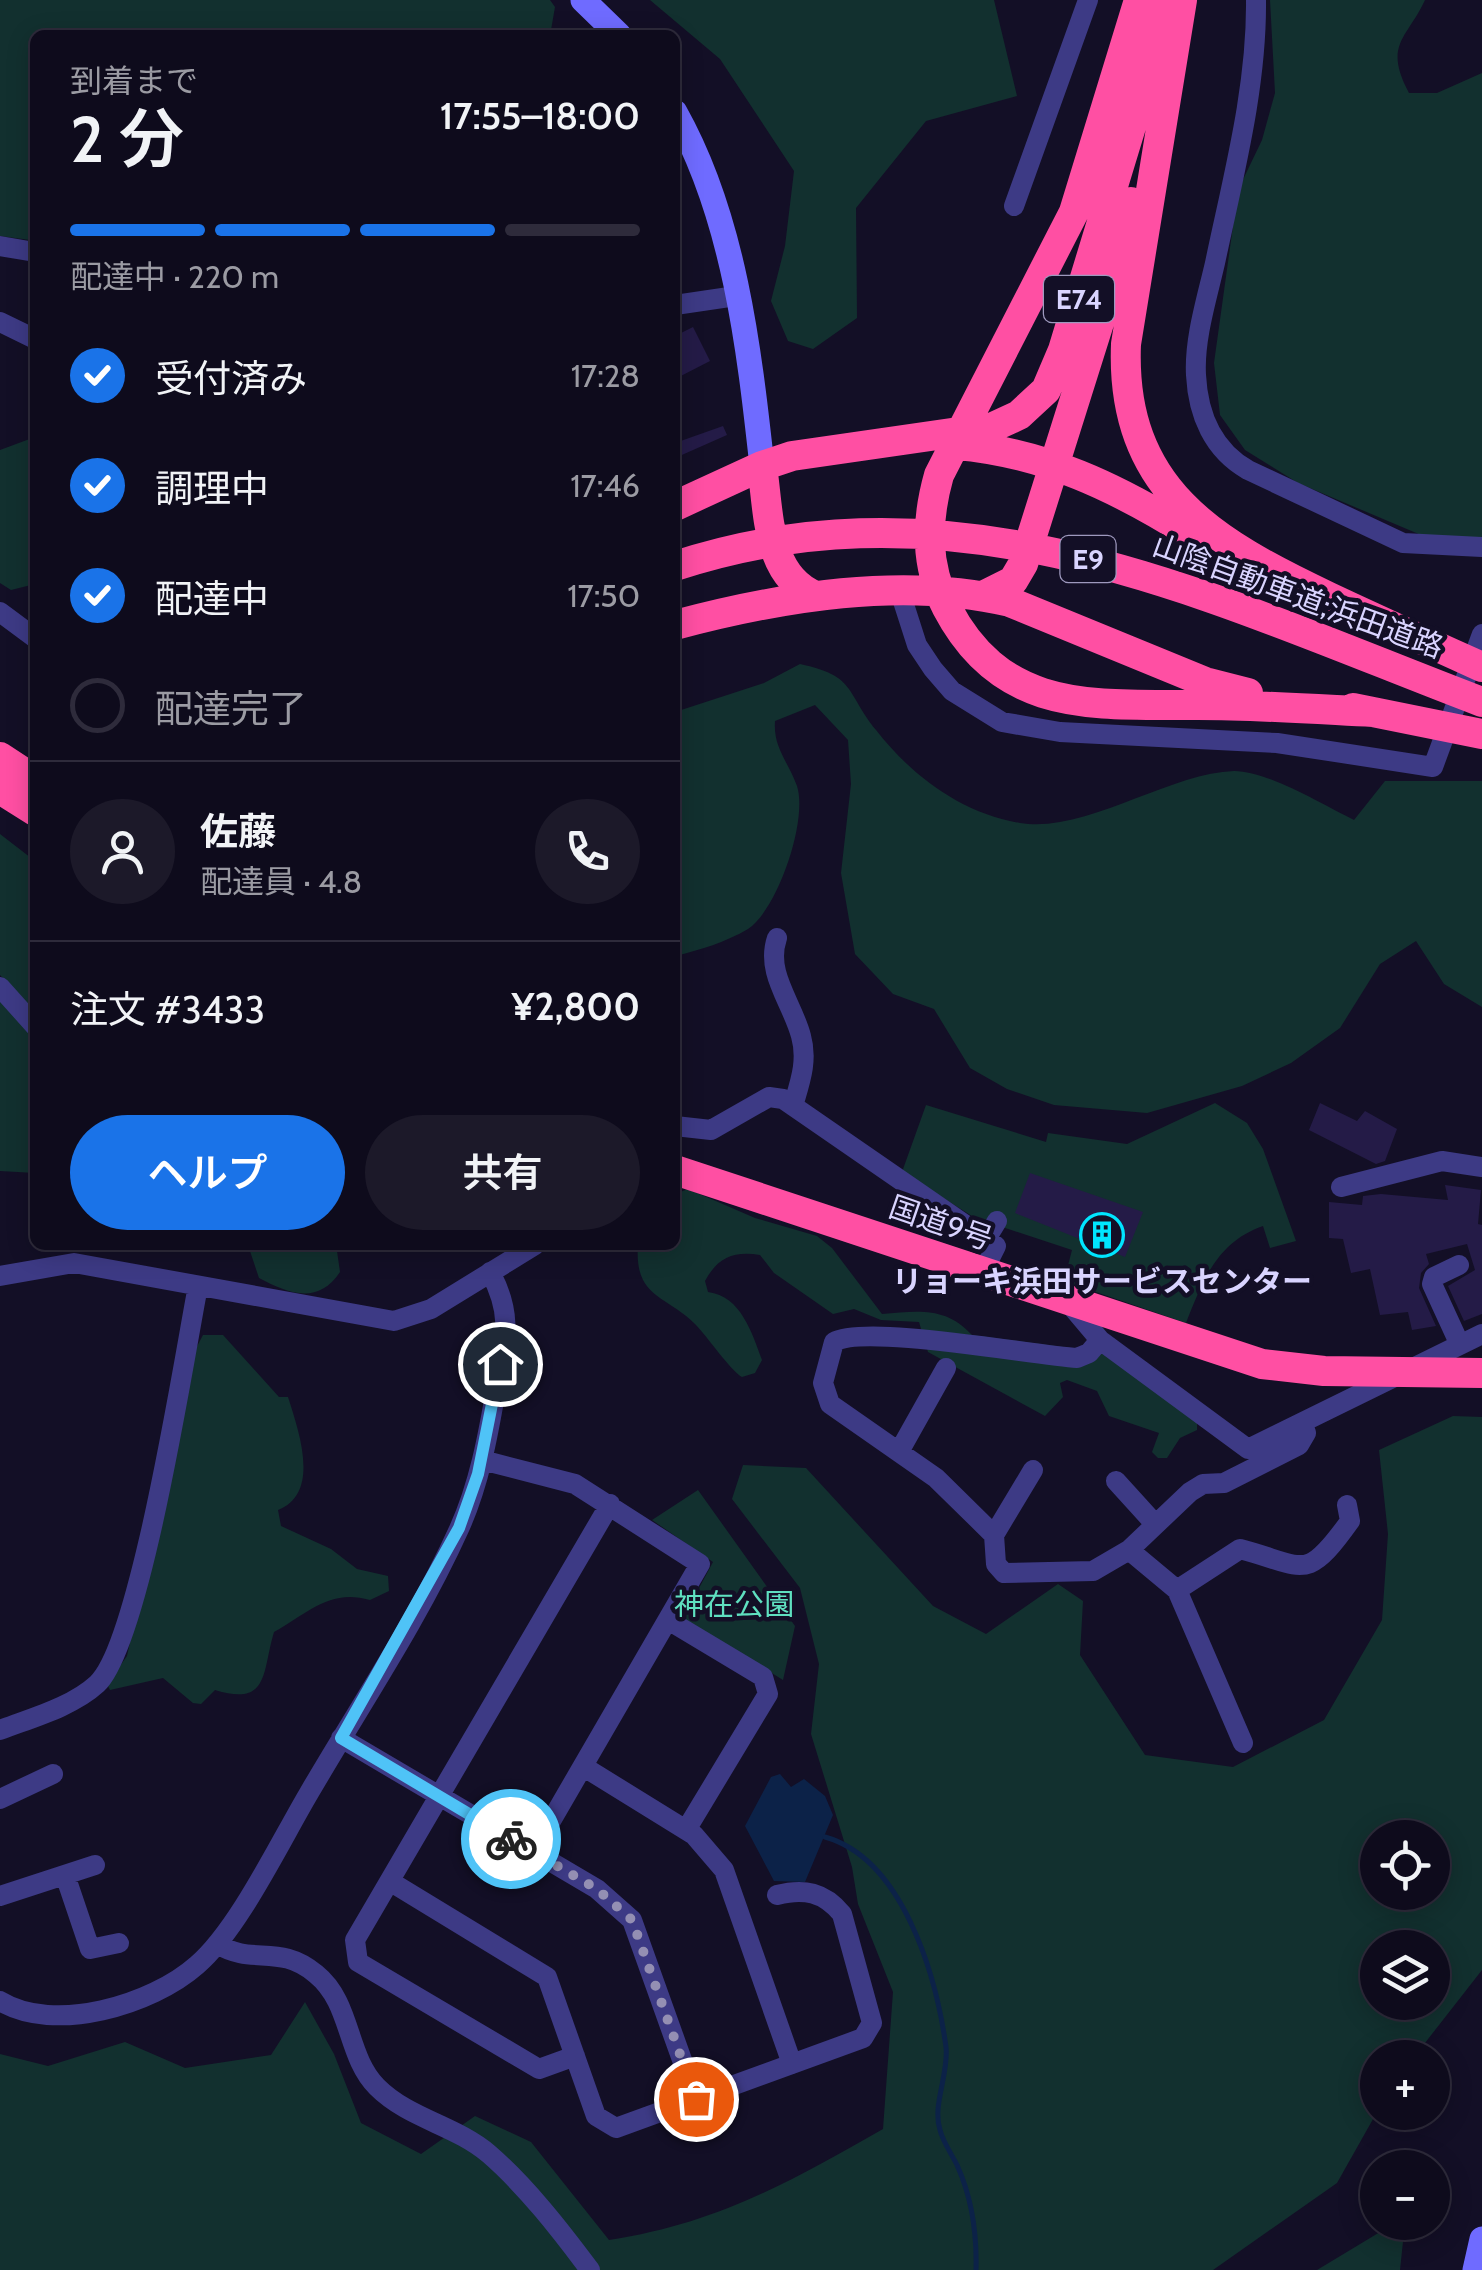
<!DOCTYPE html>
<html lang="ja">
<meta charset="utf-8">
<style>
:root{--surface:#0e0b1c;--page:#1c1929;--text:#f1f3f6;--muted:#9b9ba3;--line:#2e2b3b;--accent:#1a73e8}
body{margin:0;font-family:Cabin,"Noto Sans JP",sans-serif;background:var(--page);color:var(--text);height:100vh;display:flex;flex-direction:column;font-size:38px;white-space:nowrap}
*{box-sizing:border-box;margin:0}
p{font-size:32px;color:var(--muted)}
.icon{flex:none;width:55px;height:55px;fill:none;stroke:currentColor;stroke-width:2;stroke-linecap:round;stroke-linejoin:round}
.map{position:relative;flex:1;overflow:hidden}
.details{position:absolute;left:30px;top:30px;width:650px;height:1220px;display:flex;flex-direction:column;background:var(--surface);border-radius:15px;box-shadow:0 5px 25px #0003,0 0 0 2px var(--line)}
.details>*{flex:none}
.tools{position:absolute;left:1360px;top:1820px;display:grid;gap:20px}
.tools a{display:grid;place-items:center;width:90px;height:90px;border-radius:50%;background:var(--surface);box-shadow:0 5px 25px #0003,0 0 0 2px var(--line);font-size:50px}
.pin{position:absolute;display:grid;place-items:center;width:85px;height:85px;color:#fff;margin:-42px;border:5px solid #fff;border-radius:50%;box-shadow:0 2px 10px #0007}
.courier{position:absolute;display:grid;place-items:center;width:100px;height:100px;margin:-50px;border:8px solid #4fc3f7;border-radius:50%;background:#fff;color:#222;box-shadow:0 2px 12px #0007}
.overview em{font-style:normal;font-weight:600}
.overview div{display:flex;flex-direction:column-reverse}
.overview{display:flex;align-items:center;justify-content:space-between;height:170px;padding:0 40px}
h1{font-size:65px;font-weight:600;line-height:75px}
.bar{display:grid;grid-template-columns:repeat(4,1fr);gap:15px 10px;align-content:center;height:120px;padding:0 40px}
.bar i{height:12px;border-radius:8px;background:var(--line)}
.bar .current{background:var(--accent)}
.bar p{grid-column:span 4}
.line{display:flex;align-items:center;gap:25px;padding:0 40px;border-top:2px solid var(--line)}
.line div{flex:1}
.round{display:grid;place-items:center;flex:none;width:105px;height:105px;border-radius:52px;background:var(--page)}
ol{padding:0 40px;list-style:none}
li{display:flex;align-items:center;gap:30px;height:110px}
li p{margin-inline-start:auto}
li .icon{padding:10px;border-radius:50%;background:var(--accent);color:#fff;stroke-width:4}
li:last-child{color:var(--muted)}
li i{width:55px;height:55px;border:5px solid var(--line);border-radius:50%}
.primary-button{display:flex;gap:20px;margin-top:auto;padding:20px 40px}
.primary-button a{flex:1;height:115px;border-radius:60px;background:var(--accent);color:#fff;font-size:40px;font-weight:600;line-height:115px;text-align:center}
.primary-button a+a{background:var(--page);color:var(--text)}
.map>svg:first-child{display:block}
.green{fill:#12302f;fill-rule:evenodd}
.water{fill:#0c2248}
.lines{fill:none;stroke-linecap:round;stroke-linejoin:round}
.stream{stroke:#0c2248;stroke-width:5}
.building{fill:#241b47}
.street{stroke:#3d3a85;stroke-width:20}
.secondary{stroke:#6f6bff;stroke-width:25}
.highway{stroke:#ff4fa3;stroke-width:30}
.done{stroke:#948fb3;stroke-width:10;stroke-dasharray:0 18}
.route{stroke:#4fc3f7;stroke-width:12}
.labels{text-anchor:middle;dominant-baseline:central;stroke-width:9;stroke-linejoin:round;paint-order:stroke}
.shield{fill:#130f26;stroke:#9e99be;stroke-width:2.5}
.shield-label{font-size:28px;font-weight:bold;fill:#d9d4ff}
.street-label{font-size:30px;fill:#d9d4ff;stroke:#130f26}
.poi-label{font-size:30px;font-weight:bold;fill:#d9d4ff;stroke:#130f26}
.park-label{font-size:30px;fill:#5fe0c0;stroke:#130f26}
</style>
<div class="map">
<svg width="1482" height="2270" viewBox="0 0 1482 2270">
<rect width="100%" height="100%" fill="#130f26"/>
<path class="green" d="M0 0H550L555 7 551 30 545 35H35V240H30L0 236Z
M650 0H994L1017 96 926 121 856 208 857 318 813 349 788 341 771 301 785 246 794 171 720 59Z
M1270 0H1425C1407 39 1383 44 1409 93H1437L1482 73V538L1421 535 1298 483 1245 450 1220 415 1214 363 1238 190 1262 140 1275 93Z
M35 437V584L11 590 0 583V450Z
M800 664C856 676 845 691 876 730 912 776 961 813 1020 823 1084 834 1169 773 1234 771 1268 771 1323 805 1354 820L1385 781H1482V1007L1444 984 1416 941 1380 964 1340 1028 1291 1063 1242 1086 1147 1113 1054 1105 1007 1089 970 1068 934 1009 893 994 855 954 841 873 851 784 848 740 815 705 775 721C773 748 788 761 797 786 808 820 778 909 748 929 726 942 700 950 675 956V712L764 683Z
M0 834 35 861V1014L0 975Z
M0 997 35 1038V1173L0 1171Z
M1215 1103 1247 1123 1263 1149 1296 1241 1270 1248 1263 1226C1217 1242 1203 1280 1186 1323L1064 1281 1072 1250 975 1218 902 1172 926 1105 1046 1142 1048 1133 1127 1144Z
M688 1189 755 1218 817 1236 832 1248 882 1314C917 1311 946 1306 972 1335L1078 1349 1100 1347 1197 1419V1430L1180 1438 1167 1458H1158L1152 1452 1159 1433 1109 1416 1097 1391 1067 1380 1060 1383 1063 1397 1045 1416 928 1352 919 1322 881 1320 854 1309 833 1314 774 1273 760 1255C734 1251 718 1257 705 1281L708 1292C741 1296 752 1333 762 1360L755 1373 742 1377C730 1370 707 1336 695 1324 666 1295 634 1298 638 1245H675V1194Z
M248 1245H331L337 1251 340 1272C318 1305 289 1294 259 1278Z
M203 1335H223L279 1397H288C299 1432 321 1493 278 1510L281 1526 331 1549 357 1569 388 1576 389 1591 370 1600C329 1588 307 1614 274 1632 262 1671 270 1707 215 1690L201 1704 193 1703 163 1678 110 1690 107 1684 127 1656 193 1354Z
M1453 1416 1482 1417V1970L1414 2057 1378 2058 1377 2112 1337 2183 1213 2270H0V2054L48 2066 125 2042 185 2068 271 2055 305 2002 334 2054 361 2123 421 2154 475 2116 531 2142 609 2240C716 2224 790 2182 883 2129L893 1992 858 1904 852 1867 811 1734 819 1664 800 1588 732 1499 743 1465 806 1468 933 1606 986 1634 1058 1584 1083 1601 1080 1655 1145 1755 1233 1767 1324 1720 1382 1620 1388 1534 1379 1450ZM1378 1838H1432V1892H1378ZM1378 1948H1432V2002H1378Z
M698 1490 795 1626 783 1680 683 1618 713 1562 652 1520Z
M1385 2229 1404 2232 1400 2270H1317Z"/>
<path class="water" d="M780 1774 791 1787 804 1779 825 1796 833 1815 805 1882 774 1881 745 1826 771 1777Z"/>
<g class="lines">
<path class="stream" d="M825 1837C903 1859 936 1975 946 2047 949 2074 932 2105 940 2130 943 2142 951 2153 957 2165 972 2198 977 2234 976 2270"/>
</g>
<path class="building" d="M693 327 710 361 675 379V336Z
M723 426 727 435 675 458V443Z
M1320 1103 1357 1121 1365 1111 1397 1129 1385 1161 1376 1164 1309 1130Z
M1030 1173 1143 1212 1125 1257 1015 1213Z
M1445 1185 1481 1190 1478 1224 1482 1225V1314L1464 1321 1448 1286 1475 1270 1467 1244 1426 1254 1429 1264 1421 1273 1419 1288 1436 1326 1412 1330 1408 1312 1380 1315 1370 1269 1351 1273 1343 1239 1329 1238V1202L1362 1205 1363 1196 1381 1194 1448 1200Z"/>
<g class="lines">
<path class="street" d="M1256 0C1257 88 1233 177 1215 263 1207 298 1194 339 1196 375 1198 415 1213 450 1248 470L1403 543 1482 547
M1014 206 1088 0
M0 246 35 252
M675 305 736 296
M0 322 35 339
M900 592 917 645 933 669 952 691 1002 722 1060 732 1277 743 1433 767 1482 634
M0 612 35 638
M777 938C765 973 792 1002 801 1036 808 1061 800 1082 793 1106
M0 987 35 1026
M675 1126 711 1130 769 1097 783 1099 996 1246 982 1274
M1341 1187 1442 1161 1482 1167
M986 1239 997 1221
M1459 1265 1434 1277 1432 1284 1460 1345
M0 1276 74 1263 394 1321 431 1309 535 1245
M1068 1302 1100 1340 1248 1449 1482 1334
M900 1450 946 1368
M482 1460 575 1484 700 1564 533 1852
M1033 1470 994 1535 936 1478 830 1404 823 1383 834 1342C864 1324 1032 1355 1077 1358L1089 1353 1100 1340
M1116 1481 1155 1524
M994 1535 996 1564 1004 1573 1093 1571 1129 1550 1190 1492 1203 1484 1224 1483 1299 1445 1306 1433 1303 1424
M1129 1550 1177 1590 1243 1743
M1177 1590 1240 1549C1305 1566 1305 1584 1350 1521L1347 1505
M668 1620 763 1677 768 1694 686 1830
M0 1730C31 1718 72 1707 97 1684 140 1645 184 1358 198 1286
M341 1738 597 1889 632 1920 696 2099
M584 1767 694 1835 724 1870 792 2064
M0 1799 53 1774
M65 1875 90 1949 119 1943
M391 1882 547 1977 596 2116 616 2128 863 2038 872 2023 842 1914C824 1892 804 1888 777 1895
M0 1896 95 1865
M217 1944C253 1966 279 1943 316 1974 352 2003 346 2056 377 2087 409 2119 455 2125 489 2154 526 2186 561 2231 590 2270
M0 2001C54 2034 152 2005 197 1965 238 1930 280 1842 309 1793 359 1707 418 1620 459 1529 479 1485 488 1436 496 1389 505 1341 514 1316 490 1272
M575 2056 539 2069 358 1962 355 1940 610 1504"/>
<path class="secondary" d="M583 0 619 35
M675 112C734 217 749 347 762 466
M1475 2270 1482 2239"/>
<path class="highway" d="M1139 0 1074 212 939 475C926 521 925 565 947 608 1003 715 1094 704 1198 705 1256 705 1314 709 1373 712
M1182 0 1126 344C1120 489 1213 542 1329 597 1380 621 1431 644 1482 667
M956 445C1043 452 1118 488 1191 534
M762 466C769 512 766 576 816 596
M675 506 762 466 792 456 993 427 1019 415 1046 390 1063 350 1137 107 1157 0
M675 566C965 471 1216 601 1482 702
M983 596 1013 581 1023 564 1104 307 1131 202
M675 625C780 597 903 576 1010 602L1205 682 1248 693
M1353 708 1482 734
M0 757 35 780
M0 789 35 811
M675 1170 1262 1364 1324 1371 1482 1373"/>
</g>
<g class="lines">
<path class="done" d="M511 1839 597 1889 632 1920 696 2099"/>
<path class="route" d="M500 1364 478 1474 459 1528 341 1738 511 1839"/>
</g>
<defs>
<g id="building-ring" transform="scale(2.25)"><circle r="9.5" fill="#130f26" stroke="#00e5ff" stroke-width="1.5"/><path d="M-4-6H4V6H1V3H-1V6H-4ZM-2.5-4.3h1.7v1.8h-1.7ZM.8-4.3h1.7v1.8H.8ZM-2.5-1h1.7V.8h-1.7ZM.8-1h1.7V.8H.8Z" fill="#00e5ff"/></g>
</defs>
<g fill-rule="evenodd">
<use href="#building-ring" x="1102" y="1235"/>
</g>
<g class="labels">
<g class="shield">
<rect x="1044" y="276" width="70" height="46" rx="8"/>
<rect x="1060.5" y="536" width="55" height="46" rx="8"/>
</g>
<g class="shield-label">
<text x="1079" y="299">E74</text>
<text x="1088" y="559">E9</text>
</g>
<g class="street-label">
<text transform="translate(1298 596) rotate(20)">山陰自動車道;浜田道路</text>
<text transform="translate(941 1223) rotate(19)">国道9号</text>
</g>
<g class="poi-label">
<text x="1102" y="1281">リョーキ浜田サービスセンター</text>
</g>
<g class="park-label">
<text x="734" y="1604">神在公園</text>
</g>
</g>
</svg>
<div class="tools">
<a><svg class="icon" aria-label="locate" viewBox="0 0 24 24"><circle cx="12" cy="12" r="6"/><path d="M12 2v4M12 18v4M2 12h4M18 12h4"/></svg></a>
<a><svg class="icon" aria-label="layers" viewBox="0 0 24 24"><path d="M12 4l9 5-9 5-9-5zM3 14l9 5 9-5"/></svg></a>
<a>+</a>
<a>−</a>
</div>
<div class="pin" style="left:696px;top:2099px;background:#ea580c"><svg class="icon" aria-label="bag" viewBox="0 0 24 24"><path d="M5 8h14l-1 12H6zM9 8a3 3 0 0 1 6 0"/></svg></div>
<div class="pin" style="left:500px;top:1364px;background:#1f2937"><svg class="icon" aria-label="home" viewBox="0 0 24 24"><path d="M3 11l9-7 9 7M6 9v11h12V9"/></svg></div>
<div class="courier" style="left:511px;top:1839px"><svg class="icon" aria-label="bike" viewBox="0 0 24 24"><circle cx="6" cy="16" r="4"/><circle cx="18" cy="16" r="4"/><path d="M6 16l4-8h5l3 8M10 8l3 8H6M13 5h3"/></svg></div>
<section class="details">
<div class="overview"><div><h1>2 分</h1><p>到着まで</p></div><em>17:55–18:00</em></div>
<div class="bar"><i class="current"></i><i class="current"></i><i class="current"></i><i></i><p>配達中 · 220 m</p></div>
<ol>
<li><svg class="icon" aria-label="check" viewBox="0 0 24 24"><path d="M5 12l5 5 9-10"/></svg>受付済み<p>17:28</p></li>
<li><svg class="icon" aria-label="check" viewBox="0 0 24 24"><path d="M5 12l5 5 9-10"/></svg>調理中<p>17:46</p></li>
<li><svg class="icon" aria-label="check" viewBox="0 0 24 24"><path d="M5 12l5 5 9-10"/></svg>配達中<p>17:50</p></li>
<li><i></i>配達完了</li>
</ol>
<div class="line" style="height:180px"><a class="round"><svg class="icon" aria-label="person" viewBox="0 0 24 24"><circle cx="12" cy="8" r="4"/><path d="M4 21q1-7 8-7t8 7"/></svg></a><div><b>佐藤</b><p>配達員 · 4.8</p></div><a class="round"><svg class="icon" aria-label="phone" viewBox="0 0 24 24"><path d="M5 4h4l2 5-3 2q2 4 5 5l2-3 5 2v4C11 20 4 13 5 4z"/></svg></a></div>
<div class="line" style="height:130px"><div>注文 #3433</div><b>¥2,800</b></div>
<div class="primary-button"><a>ヘルプ</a><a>共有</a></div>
</section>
</div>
